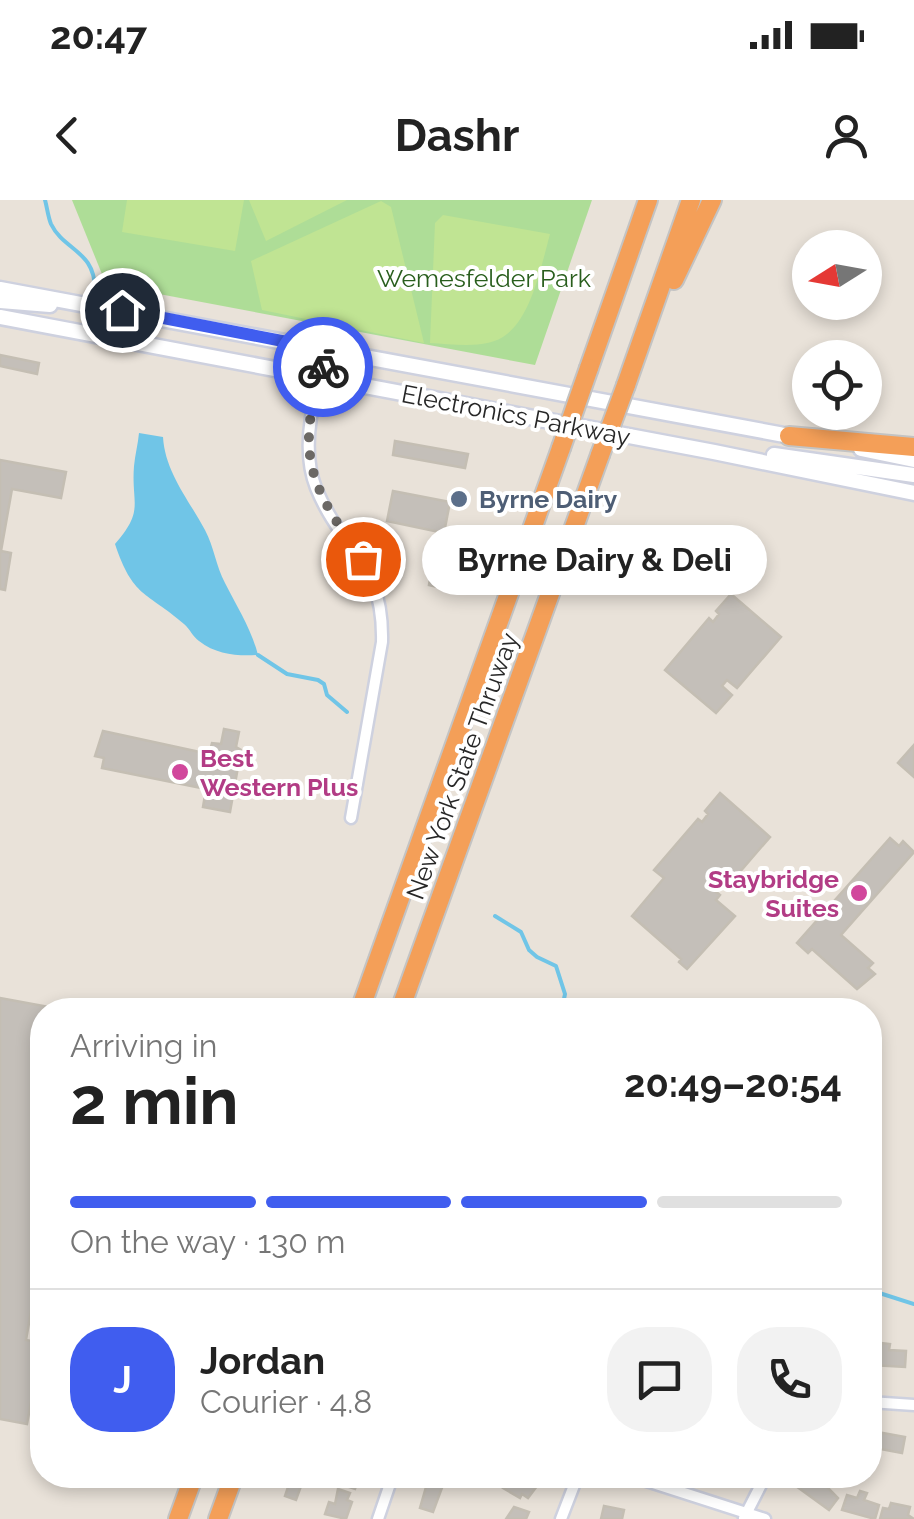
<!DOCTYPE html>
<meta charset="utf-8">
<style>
:root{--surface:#fff;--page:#f2f2f2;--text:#222;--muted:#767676;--line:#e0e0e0;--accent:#405def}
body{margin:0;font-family:Raleway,sans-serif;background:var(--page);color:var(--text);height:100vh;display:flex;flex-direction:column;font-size:38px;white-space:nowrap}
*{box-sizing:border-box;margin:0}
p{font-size:32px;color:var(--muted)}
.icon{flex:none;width:55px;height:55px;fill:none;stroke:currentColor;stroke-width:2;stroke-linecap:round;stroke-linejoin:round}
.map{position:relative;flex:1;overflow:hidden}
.panel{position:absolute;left:30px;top:798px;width:852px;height:490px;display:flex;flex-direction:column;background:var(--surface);border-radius:40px;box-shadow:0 5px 15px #0003}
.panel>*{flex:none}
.needle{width:65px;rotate:259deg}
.buttons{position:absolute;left:792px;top:30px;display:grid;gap:20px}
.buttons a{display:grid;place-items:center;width:90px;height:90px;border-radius:50%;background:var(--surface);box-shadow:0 5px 15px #0003;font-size:50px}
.pin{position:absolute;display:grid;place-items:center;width:85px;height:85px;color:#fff;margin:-42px;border:5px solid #fff;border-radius:50%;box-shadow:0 2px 10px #0007}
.courier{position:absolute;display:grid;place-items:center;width:100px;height:100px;margin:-50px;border:8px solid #405def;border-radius:50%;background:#fff;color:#222;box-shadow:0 2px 12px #0007}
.bubble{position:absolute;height:70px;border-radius:35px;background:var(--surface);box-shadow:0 5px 15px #0003;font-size:32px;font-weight:700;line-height:70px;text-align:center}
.overview em{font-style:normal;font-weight:700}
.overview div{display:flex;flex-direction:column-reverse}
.overview{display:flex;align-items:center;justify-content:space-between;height:170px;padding:0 40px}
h1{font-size:65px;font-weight:700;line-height:75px}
.bar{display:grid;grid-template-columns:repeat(4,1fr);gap:15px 10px;align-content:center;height:120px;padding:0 40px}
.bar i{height:12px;border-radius:8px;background:var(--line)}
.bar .on{background:var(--accent)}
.bar p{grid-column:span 4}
.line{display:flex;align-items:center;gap:25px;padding:0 40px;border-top:2px solid var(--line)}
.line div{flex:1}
.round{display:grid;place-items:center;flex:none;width:105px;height:105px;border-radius:40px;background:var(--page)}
.status{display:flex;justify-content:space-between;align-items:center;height:70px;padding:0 50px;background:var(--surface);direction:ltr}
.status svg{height:28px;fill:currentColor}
header{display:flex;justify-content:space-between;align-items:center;height:130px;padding:0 40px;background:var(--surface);font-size:45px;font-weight:700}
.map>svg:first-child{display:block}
.green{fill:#aedd97}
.pitch{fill:#c0e493}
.water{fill:#70c5e7}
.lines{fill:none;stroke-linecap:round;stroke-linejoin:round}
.stream{stroke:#70c5e7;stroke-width:4}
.building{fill:#c4bfb9;stroke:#c4beb3;stroke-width:2.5}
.street-casing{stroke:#ced1df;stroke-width:15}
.secondary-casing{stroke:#ced1df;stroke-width:19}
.highway-casing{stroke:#c3c3c3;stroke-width:22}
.street{stroke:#fff;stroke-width:10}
.secondary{stroke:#fff;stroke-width:14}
.highway{stroke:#f49f58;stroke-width:18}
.highway-bridge-casing{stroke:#c3c3c3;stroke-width:22;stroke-linecap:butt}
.highway-bridge{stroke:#f49f58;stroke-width:18}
.done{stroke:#6b6865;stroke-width:10;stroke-dasharray:0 18}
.route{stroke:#405def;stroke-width:12}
.service-dot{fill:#5c6f8a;stroke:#fff;stroke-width:4}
.hotel-dot{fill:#d1479c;stroke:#fff;stroke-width:4}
.labels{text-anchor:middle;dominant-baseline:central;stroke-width:8;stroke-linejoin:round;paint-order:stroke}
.park-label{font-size:25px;fill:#295e1d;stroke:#fff}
.street-label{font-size:25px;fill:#272727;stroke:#fff}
.service-label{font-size:25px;font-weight:bold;fill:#4e5e75;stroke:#fff;text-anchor:start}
.hotel-label{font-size:25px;font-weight:bold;fill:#b23c85;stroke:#fff;text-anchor:start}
</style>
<div class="status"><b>20:47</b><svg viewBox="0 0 49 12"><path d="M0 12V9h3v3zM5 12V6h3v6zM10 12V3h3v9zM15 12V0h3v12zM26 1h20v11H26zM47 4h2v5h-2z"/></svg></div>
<header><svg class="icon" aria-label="back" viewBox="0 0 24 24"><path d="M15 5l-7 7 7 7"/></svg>Dashr<svg class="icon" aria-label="person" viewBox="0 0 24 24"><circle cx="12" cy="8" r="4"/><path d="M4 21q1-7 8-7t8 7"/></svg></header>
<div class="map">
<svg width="914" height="1319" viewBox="0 0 914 1319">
<rect width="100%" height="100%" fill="#e9e2d9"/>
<path class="green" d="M72 0H592L535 165 106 84Z"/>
<path class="pitch" d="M127 0H244L235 51 122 32Z
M249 0H347L266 41Z
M381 1 391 7 424 143 262 110 251 61Z
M443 15 550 34C542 63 532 115 507 134 488 150 454 144 430 143L435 23Z"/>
<path class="water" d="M139 233 163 237C165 272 189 300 205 330 214 347 216 366 225 383 237 407 251 428 258 455 237 456 217 455 199 441 193 437 190 429 184 424 146 391 133 398 115 344 145 310 131 304 134 266 135 255 138 244 139 233Z"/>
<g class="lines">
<path class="stream" d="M45 0C47 7 48 17 51 24 64 51 95 50 95 90
M258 455 287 474 318 480 324 484 327 495 347 512
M495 716 521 732 529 750 537 757 556 766 565 794 562 809 559 810
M539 810 545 805 549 810
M870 1090 914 1104"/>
</g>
<path class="building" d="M0 155 39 163 37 174 0 166Z
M395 241 468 254 465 268 393 255Z
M0 260 66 272 61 298 12 289 1 351 11 353 5 390 0 389Z
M393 291 450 302 444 333 387 321Z
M431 372 453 377 450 390 429 385Z
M731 394 781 437 737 488 727 480 722 486 732 495 716 513 665 470 709 418 713 422 719 414 716 411Z
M224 529 239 532 236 547 241 550 230 612 203 607 206 589 102 568 104 558 95 556 103 531 209 554 212 543 221 544Z
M914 545V577L898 563Z
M720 593 770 637 726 688 716 680 710 687 720 695 716 700 735 716 687 769 679 762 681 759 632 716 664 678 654 670 698 619 702 622 708 614 705 611Z
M890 638 899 646 903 641 914 652 841 735 873 763 868 768 875 774 857 789 812 749 808 753 797 743Z
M0 798 65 810H42V1049L26 1140 42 1143 27 1224 0 1219Z
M881 1143 890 1144 889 1150 906 1151 905 1167 872 1165 873 1149H881Z
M872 1231 905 1237 902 1253 870 1247Z
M292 1275 304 1278 296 1300 285 1296Z
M344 1275H360L355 1289 340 1284Z
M510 1275H521L537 1286 528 1298 522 1294 520 1298 503 1288Z
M792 1275H809L817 1281 820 1277 830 1286 828 1288 838 1298 829 1310 796 1286 789 1278Z
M428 1280 443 1285 433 1312 420 1308Z
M338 1289 350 1293 347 1300 352 1302 346 1319 325 1314 329 1302 335 1304Z
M860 1291 867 1293 864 1300 879 1305 875 1319 842 1310 847 1295 857 1298Z
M891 1303 910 1307 908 1315 914 1319H880L883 1308 889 1309Z
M604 1306 624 1310 622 1319H601Z
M514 1307 529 1312 526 1319H506Z"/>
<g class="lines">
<g class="street-casing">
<path id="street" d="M329 150C315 191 299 245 316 288 342 352 384 360 382 442L351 618
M870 1202 914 1205
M628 1275 765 1319
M744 1318 766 1275
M378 1319 393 1275
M561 1319 578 1275"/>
</g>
<g class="secondary-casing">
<path id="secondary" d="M0 89 795 237
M0 101 50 105
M0 117 714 252 914 293
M861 249 914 260
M774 255 914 275"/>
</g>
<g class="highway-casing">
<path id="highway" d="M674 80 712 0
M589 168 648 0
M626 185 691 0
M789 236 914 247
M360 810 561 248
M400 810 600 255
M178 1319 194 1275
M218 1319 234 1275"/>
</g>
<use href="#street" class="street"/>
<use href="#secondary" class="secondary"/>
<use href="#highway" class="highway"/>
<g class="highway-bridge-casing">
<path id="highway-bridge" d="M561 248 589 168
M600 255 626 185"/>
</g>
<use href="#highway-bridge" class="highway-bridge"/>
</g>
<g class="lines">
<path class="done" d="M323 167C294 253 311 290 363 359"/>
<path class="route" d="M122 110 329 150 323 167"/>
</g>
<circle class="service-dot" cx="459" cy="299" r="10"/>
<g class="hotel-dot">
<circle cx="180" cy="572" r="10"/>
<circle cx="859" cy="693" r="10"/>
</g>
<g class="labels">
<g class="park-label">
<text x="484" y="78">Wemesfelder Park</text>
</g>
<g class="street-label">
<text transform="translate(516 215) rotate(11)">Electronics Parkway</text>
<text transform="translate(462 566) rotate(-70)">New York State Thruway</text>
</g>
<g class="service-label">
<text x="479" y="299">Byrne Dairy</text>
</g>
<g class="hotel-label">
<text x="200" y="558">Best<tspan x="200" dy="29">Western Plus</tspan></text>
<text x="839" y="679" text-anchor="end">Staybridge<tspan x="839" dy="29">Suites</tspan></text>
</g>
</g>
</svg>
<div class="buttons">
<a><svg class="needle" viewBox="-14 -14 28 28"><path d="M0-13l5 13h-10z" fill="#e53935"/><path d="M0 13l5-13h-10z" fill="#767676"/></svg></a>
<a><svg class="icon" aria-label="locate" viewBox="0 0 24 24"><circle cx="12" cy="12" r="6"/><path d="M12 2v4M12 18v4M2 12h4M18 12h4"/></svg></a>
</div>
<div class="pin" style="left:363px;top:359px;background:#ea580c"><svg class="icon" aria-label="bag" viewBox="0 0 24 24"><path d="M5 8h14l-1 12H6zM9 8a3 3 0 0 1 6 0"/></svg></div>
<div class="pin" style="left:122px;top:110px;background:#1f2937"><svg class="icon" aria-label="home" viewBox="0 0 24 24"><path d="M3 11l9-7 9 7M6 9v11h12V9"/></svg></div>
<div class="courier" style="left:323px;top:167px"><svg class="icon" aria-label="bike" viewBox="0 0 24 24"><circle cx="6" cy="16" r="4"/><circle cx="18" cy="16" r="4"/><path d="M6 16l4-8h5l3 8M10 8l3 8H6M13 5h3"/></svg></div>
<div class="bubble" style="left:422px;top:325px;width:345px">Byrne Dairy &amp; Deli</div>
<section class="panel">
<div class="overview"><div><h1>2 min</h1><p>Arriving in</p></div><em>20:49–20:54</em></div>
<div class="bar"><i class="on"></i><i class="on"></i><i class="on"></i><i></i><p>On the way · 130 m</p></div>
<div class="line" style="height:180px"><b class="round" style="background:var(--accent);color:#fff">J</b><div><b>Jordan</b><p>Courier · 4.8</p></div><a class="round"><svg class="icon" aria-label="chat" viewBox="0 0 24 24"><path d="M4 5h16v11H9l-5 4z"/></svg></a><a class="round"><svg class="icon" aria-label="phone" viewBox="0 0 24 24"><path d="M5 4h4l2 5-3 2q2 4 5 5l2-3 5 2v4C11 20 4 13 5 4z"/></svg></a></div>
</section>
</div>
